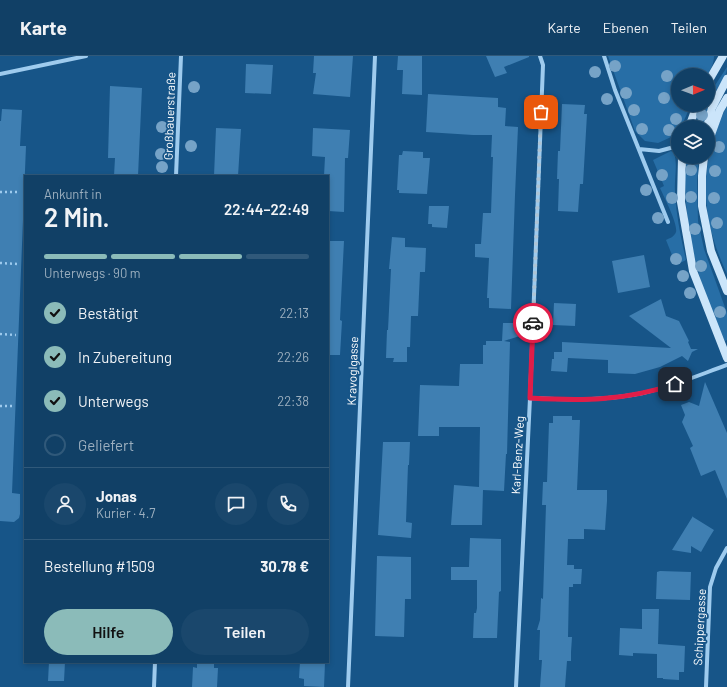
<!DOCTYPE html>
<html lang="de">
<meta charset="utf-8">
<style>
:root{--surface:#114066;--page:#1a476c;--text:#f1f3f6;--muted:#9cafbf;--line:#30597a;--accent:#8bbbb9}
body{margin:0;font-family:Barlow,sans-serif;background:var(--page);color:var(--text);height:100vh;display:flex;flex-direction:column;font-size:15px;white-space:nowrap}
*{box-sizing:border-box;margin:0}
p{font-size:13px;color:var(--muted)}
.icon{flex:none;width:22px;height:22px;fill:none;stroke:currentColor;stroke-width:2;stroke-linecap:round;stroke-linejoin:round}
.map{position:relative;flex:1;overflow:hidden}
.side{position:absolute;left:24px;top:119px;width:305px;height:488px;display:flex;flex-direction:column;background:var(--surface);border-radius:0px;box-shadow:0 2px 6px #0003,0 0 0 1px var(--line)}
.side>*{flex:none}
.needle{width:26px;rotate:89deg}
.fabs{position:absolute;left:671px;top:12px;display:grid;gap:8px}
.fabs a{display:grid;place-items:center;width:44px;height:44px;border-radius:50%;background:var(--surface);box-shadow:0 2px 6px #0003,0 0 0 1px var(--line);font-size:20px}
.pin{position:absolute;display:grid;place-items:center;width:34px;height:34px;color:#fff;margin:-17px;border-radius:8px;box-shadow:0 2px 6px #0006}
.courier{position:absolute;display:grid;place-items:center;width:40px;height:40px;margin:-20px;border:3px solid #e11d48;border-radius:50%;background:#fff;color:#222;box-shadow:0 1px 5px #0007}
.head em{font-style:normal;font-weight:600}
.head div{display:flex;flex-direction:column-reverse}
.head{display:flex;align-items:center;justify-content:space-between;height:68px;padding:0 20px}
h1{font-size:26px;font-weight:600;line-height:30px}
.bar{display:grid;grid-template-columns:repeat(4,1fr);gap:6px 4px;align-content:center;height:48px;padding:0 20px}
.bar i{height:5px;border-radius:3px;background:var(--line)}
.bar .current{background:var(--accent)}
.bar p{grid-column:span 4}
.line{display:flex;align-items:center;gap:10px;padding:0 20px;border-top:1px solid var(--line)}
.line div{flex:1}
.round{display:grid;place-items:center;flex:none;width:42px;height:42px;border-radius:21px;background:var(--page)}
ol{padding:0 20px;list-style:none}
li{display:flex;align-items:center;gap:12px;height:44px}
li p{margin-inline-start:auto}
li .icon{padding:4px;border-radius:50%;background:var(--accent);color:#111;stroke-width:4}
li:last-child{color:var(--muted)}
li i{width:22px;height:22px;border:2px solid var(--line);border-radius:50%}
.cta{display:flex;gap:8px;margin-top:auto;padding:8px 20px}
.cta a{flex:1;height:46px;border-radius:24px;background:var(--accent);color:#111;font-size:16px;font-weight:600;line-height:46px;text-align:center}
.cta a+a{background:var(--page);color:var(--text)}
header{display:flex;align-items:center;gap:24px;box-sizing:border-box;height:56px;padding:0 20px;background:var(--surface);border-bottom:1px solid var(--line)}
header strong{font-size:19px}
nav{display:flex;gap:22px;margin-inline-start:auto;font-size:14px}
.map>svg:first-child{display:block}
.green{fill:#276ea6}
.building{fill:#3f7fb2}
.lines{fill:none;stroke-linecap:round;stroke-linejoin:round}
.path{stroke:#9ecbee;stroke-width:2.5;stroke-dasharray:2 3;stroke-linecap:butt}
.minor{stroke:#9ecbee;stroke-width:4}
.secondary{stroke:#cbe5fa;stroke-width:8}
.tree{fill:#76a3c7}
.done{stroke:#aec4d5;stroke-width:4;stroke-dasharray:0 7.2}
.route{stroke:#e11d48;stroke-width:5}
.labels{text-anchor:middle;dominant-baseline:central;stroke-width:3.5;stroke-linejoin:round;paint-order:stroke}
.street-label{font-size:12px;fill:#fff;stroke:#175588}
</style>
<header>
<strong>Karte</strong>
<nav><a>Karte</a><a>Ebenen</a><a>Teilen</a></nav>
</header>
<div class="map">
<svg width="727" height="631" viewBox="0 0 727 631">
<rect width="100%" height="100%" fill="#175588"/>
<path class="green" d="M608 0H714C714 7 711 13 707 19H678V49H691L681 71H678V75L669 82 658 87 645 85 635 75Z
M727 11C727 21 720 28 715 37 709 48 706 59 703 71H693L703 49H708V40Z
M727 50V218C706 173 699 132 713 84 717 72 721 61 727 50Z
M671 95 674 97C678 109 674 123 675 135 676 159 681 181 686 204L676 209 666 184C670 182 674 181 676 176 678 168 664 141 660 132L664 130 653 104Z
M686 101H699L697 125 698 165 704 193 727 257V284L725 285C700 237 685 176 685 122 686 115 685 108 686 101Z"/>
<path class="building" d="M314 0H353L350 41 313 38 316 17H313Z
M398 0H422V39L402 38 403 14H397Z
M486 0H529V1L504 11 507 17 495 21Z
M246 8 273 9 271 38 245 37Z
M110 30 142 32 138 120H114L115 102H108Z
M428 38 498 42V51L506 52 505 70 518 71 515 139 511 253 489 252V242H487L489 202 475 201V188H481L483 157H491L493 101H491L492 79H473L426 76Z
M562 48 585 49 584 58H587L583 128H580L578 156 558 155 559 123H557L558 95H560Z
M2 53 22 54 20 90H26L12 437 20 438V458L19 462 14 466 0 465V65H1Z
M216 72 241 73 238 120H214Z
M313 72 350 74 348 102H345L344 156 328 155V120H324L325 101 312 100Z
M403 95 423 96V102H430L427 138 399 137V134H397L399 99H402Z
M429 150H449L447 172 432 171V168H428Z
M392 181 405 182V191L426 192 425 216H420L418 260H411L410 291H407V306H393L394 302H386L387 274H388L391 213H389Z
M328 185H344L340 264 342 265 340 299H328Z
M644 199 650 231 618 237 612 205Z
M661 243 666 260 679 265 689 285 688 286 691 293H698L692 296 688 305 682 300 660 311 635 318 608 317V304L568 302 567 316 551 315 552 303H554V296H562V286L671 292 629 260Z
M554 247 576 248 575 270 553 269Z
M503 267H523V279L504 285 510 286 507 398H506L504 435 483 434 482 469H451L454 429 479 431 480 371H439V380H418L420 329 459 330 460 308H483V289H486V285H502Z
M705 326 727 377V443L715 414 701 420 690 392 693 390 682 366 685 359 681 349 689 346 699 350Z
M553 360H572V364H580L577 434H607V445L605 474 584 473V483H568L567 509H574V513H582L581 528H573V531H569L568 581H572L571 596V605H567L565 631H540L542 604H539L540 574H537L540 564 541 542 543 543 546 449H542L543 426H547L549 367H553Z
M383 386H410L409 409H408L406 466 412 467 411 482 378 479Z
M693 460V461L714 474 709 482 701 496 691 490V497L672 494Z
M470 482 501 483V535L499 536 497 582H473L474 557H476L477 552V524H451V511H469Z
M377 500 411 501V543H405L404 581 375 580Z
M660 515 691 516 690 544 656 543 657 516Z
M642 553H659L658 588 685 590 684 616H679V624L663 623V622H657V598L633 597V600L619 599 620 572 642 573Z
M49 606H65L64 625H48Z
M197 606H214V612H218L217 631H192L193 611 197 612Z
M300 606 325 607 324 631 304 630V623L299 622Z"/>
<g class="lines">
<path class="path" d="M0 136H17
M0 207 18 208
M0 278 16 279
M0 350H13"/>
<path class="minor" d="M604 0 615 34 668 166
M0 18 86 0
M639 93 659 95 678 90
M176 120 181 0
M530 342C568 344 605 345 643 337 671 331 699 319 727 309
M154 631 155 606
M348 631 375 0
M516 631 530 342 543 9 540 0
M706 631 710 531 716 512 727 492"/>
<path class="secondary" d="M708 26 723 0
M689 71 697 49
M707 71 712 52 727 23
M708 87 720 54 727 42
M682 101 681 146 693 215 727 302
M704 101 702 120V150L711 195 727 235"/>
</g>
<g class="tree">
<circle cx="615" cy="10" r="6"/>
<circle cx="595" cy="16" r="6"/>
<circle cx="667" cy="20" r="6"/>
<circle cx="194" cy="31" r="6"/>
<circle cx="626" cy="37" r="6"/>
<circle cx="664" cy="42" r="6"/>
<circle cx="607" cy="43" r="6"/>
<circle cx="634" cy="54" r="6"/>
<circle cx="702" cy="59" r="6"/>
<circle cx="676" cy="63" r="6"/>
<circle cx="162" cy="71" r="6"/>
<circle cx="642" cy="73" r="6"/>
<circle cx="669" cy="74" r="6"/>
<circle cx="191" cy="90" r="6"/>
<circle cx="719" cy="91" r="6"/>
<circle cx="161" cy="98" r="6"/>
<circle cx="162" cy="111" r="6"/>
<circle cx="691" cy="114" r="6"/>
<circle cx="715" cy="115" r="6"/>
<circle cx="662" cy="119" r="6"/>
<circle cx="646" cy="134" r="6"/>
<circle cx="691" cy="141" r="6"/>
<circle cx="672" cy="142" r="6"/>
<circle cx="714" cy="142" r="6"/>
<circle cx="658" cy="162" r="6"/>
<circle cx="717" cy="167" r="6"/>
<circle cx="695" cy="173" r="6"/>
<circle cx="676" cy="203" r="6"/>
<circle cx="701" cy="210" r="6"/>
<circle cx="683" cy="220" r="6"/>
<circle cx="690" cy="237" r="6"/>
<circle cx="720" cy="256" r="6"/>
</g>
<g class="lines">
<path class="done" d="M533 267 541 56"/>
<path class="route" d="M533 267 530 342C582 345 625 345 675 328"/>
</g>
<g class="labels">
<g class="street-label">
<text transform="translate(169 60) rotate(-88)">Großbauerstraße</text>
<text transform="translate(352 315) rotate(-88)">Kravoglgasse</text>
<text transform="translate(517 399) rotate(-87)">Karl-Benz-Weg</text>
<text transform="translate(699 571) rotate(-87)">Schippergasse</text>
</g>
</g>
</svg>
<div class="fabs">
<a><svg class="needle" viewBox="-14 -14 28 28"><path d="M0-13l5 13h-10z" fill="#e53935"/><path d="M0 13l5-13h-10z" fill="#9cafbf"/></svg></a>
<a><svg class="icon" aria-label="layers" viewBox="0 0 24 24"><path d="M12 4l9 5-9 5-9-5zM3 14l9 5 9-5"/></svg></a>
</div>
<div class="pin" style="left:541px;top:56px;background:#ea580c"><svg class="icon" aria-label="bag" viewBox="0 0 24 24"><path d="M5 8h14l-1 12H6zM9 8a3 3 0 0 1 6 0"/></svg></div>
<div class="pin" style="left:675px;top:328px;background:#1f2937"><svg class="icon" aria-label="home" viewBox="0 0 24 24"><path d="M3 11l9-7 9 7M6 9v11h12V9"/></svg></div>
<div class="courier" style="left:533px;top:267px"><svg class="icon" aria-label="car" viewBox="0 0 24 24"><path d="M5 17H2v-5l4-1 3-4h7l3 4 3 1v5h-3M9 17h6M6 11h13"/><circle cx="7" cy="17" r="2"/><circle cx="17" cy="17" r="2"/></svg></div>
<section class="side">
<div class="head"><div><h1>2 Min.</h1><p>Ankunft in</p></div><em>22:44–22:49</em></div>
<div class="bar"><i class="current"></i><i class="current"></i><i class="current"></i><i></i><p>Unterwegs · 90 m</p></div>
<ol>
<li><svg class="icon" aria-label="check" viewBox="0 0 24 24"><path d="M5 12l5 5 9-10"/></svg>Bestätigt<p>22:13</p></li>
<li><svg class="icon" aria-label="check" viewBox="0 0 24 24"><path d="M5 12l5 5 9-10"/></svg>In Zubereitung<p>22:26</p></li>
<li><svg class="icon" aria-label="check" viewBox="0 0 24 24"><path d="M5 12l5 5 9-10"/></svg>Unterwegs<p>22:38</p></li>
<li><i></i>Geliefert</li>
</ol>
<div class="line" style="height:72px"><a class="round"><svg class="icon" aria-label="person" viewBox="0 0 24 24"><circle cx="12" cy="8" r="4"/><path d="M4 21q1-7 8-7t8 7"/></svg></a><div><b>Jonas</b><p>Kurier · 4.7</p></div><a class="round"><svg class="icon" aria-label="chat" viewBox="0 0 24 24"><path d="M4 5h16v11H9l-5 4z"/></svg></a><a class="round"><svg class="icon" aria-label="phone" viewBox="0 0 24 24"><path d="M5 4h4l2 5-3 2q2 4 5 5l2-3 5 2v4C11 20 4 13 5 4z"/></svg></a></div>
<div class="line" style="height:52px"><div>Bestellung #1509</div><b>30.78 €</b></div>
<div class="cta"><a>Hilfe</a><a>Teilen</a></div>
</section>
</div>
